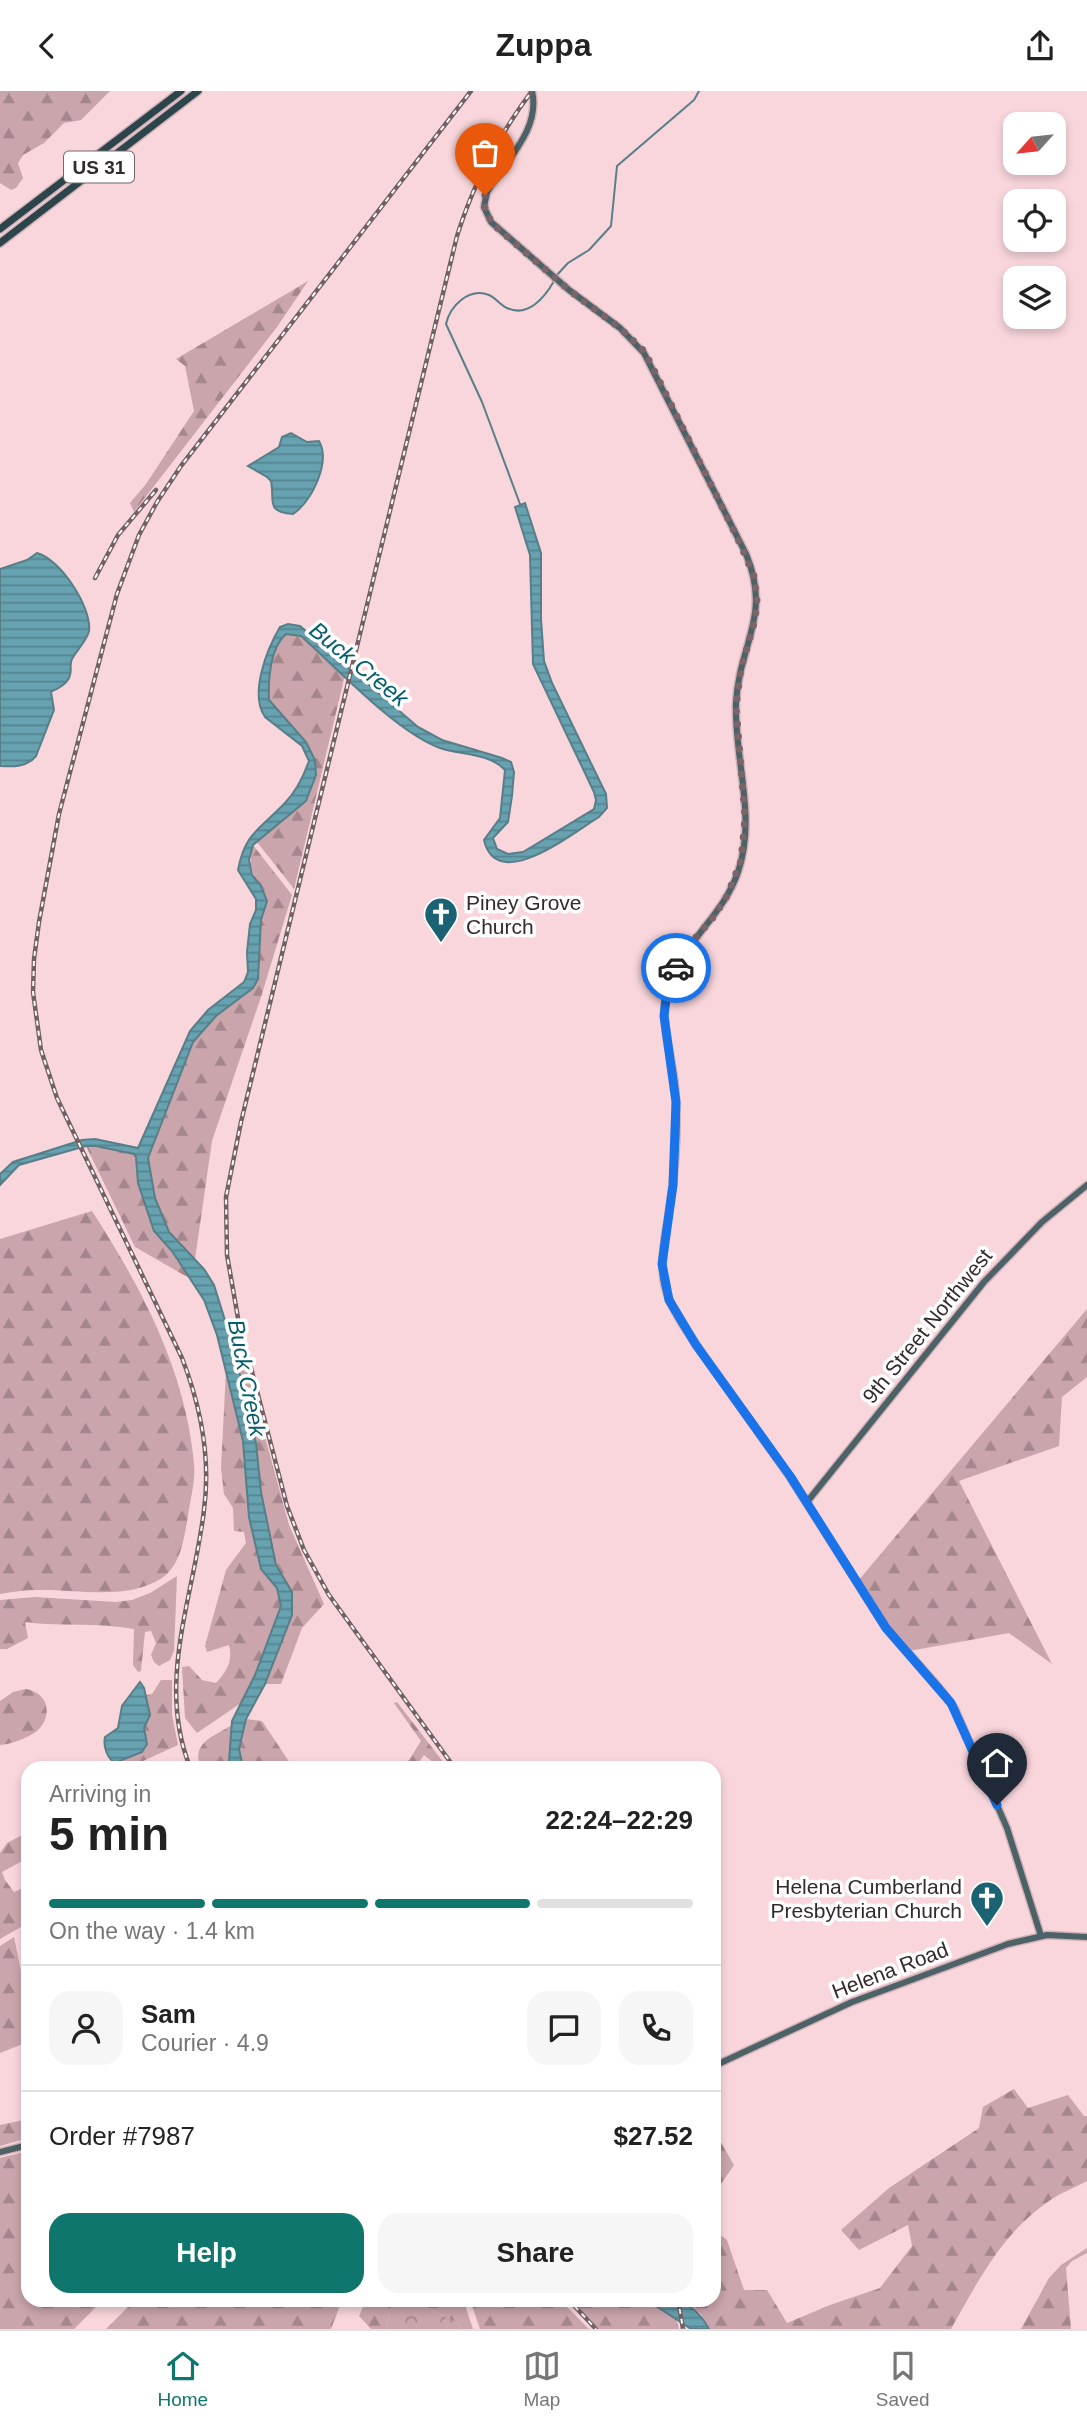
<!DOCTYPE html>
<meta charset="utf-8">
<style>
:root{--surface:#fff;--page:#f6f6f6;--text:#222;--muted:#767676;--line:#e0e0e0;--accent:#0f766e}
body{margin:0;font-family:Helvetica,sans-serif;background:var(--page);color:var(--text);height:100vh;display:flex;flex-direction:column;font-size:26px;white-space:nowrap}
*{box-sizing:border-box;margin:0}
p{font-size:23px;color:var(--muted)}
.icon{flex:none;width:38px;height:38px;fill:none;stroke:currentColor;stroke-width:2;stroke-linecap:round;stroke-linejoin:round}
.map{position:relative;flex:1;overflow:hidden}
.details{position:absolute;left:21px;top:1670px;width:700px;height:546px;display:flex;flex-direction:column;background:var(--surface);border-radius:21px;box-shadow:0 4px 10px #0003}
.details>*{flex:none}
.needle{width:46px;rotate:243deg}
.fabs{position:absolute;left:1003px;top:21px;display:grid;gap:14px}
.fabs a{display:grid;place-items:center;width:63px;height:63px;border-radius:14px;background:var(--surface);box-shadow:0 4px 10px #0003;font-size:35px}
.pin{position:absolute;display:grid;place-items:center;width:60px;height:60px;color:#fff;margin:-72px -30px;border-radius:50% 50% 50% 0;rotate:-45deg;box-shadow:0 0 7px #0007}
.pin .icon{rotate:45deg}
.courier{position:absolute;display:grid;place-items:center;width:70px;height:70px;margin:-35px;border:5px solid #1a73e8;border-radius:50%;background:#fff;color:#222;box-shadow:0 2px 9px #0007}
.head em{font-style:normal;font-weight:800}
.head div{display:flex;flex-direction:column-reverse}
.head{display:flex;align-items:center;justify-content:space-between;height:119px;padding:0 28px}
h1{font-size:46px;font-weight:800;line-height:52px}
.bar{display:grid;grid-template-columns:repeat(4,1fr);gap:10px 7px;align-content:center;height:84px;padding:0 28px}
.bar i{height:9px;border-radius:5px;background:var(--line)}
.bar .current{background:var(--accent)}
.bar p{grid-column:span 4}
.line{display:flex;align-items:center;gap:18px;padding:0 28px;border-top:2px solid var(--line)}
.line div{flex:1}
.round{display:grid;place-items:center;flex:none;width:74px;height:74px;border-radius:21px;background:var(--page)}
.primary-button{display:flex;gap:14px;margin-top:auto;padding:14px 28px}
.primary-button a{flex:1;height:80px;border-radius:21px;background:var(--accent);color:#fff;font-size:28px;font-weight:800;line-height:80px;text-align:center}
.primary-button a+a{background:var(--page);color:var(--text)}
header{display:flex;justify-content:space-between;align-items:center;height:91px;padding:0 28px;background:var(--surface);font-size:32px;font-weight:800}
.menu{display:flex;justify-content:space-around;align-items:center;height:98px;border-top:2px solid var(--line);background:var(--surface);font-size:19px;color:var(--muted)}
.menu a{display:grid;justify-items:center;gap:4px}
.menu .current{color:var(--accent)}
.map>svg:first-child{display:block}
.forest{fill:url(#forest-firs)}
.park{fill:url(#park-crowns)}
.water{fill:url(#water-rules);stroke:#587e88;stroke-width:2}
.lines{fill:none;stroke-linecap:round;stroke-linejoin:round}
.stream{stroke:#587e88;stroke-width:2}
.secondary-casing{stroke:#d1b3b9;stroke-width:9}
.primary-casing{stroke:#d1b3b9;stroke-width:10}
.secondary{stroke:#4d6267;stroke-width:6}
.primary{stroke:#2c454b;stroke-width:7}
.rail-casing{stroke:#736064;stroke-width:4.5}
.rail{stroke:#fff;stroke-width:2;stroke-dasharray:5;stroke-linecap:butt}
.done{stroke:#7a666a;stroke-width:7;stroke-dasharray:0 12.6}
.route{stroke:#1a73e8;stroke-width:9}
.labels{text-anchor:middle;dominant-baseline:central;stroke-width:7;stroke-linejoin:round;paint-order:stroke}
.shield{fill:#fff;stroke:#72696b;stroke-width:2}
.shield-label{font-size:19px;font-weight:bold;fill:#36292c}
.poi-label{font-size:21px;fill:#36292c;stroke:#fff;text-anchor:start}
.street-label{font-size:21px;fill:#36292c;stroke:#fff}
.water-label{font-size:23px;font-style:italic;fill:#045d6c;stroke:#fff}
</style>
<header><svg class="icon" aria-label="back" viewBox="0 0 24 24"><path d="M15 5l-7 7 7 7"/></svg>Zuppa<svg class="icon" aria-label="share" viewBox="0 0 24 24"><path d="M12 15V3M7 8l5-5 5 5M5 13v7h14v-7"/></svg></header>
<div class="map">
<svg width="1087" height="2238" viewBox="0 0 1087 2238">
<defs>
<pattern id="forest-firs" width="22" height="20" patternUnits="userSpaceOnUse" patternTransform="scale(1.75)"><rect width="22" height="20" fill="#caa5ac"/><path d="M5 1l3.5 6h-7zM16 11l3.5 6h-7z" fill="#a5868c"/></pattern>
<pattern id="park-crowns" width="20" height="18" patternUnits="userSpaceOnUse" patternTransform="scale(1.75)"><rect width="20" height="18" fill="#caa5ac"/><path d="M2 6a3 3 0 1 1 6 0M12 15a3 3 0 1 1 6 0" fill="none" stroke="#a5868c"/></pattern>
<pattern id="water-rules" width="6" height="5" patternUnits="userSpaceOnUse" patternTransform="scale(1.75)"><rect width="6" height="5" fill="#66a2b0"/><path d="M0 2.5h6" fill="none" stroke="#55848f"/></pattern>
</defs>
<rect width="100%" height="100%" fill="#f8d6dc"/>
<path class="forest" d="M0 0H110L81 29 64 32 44 52 23 64 18 72 23 87 16 97 11 99 0 92Z
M308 190 277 236 134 421 130 412 146 393 194 320 185 275 176 268Z
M286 543 301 545 345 584 294 798 257 751 274 735 315 669 269 609C268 588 270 557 286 543Z
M253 754 292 804 261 906 212 1050 195 1168 169 1142 155 1107 148 1067 193 951 216 925 252 897 258 888 261 829 267 810C257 786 246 782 253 754Z
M86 1055H96L134 1063 136 1066V1079L154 1140 172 1160 189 1187 135 1156Z
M92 1120C142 1197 186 1281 194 1373 196 1389 190 1409 188 1425 184 1447 181 1474 162 1487 127 1510 76 1498 37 1499 25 1499 12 1501 0 1503V1148Z
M1087 1218V1286L1062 1306 1059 1355 959 1390 1052 1573 1009 1542 909 1560 888 1536 858 1490Z
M239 1250 289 1434 324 1513 302 1537 281 1593H265L292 1524V1501L276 1474 261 1401 256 1352 233 1255Z
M226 1280 243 1350 249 1426 261 1478 277 1497 281 1515 255 1584 241 1612 197 1642 185 1627 182 1576 189 1575 202 1589 216 1592C227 1580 233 1570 229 1554L207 1561 205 1555 226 1479 246 1452 244 1441 234 1440 233 1417 224 1403 221 1377Z
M177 1485 174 1560 170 1569 159 1575 154 1571 151 1564 156 1552 151 1540 145 1541 141 1580 138 1581 133 1574 134 1538C98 1531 61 1536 25 1531L28 1547 7 1558H0V1509L35 1506 116 1511 132 1509 150 1502Z
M161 1589H172V1624L178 1654 130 1676H109L142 1661 144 1637 150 1624 146 1604 152 1603Z
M26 1598C49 1602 53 1625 37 1640 28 1647 11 1653 0 1654V1610L13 1601Z
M397 1611 444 1672 439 1676 424 1664 419 1671 423 1676H396L409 1669 421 1650 394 1612Z
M246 1628 262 1630 290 1672 303 1676H243L239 1658Z
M232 1634 229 1670 231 1676H200C192 1651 213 1646 232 1634Z
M28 1741V1767L2 1781 5 1789 14 1801 28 1795V1832L0 1848V1762L7 1752Z
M14 1846 28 1914V1951L0 1962V1855Z
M1014 1998 1028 2017 1068 2004 1084 2025H1087V2090C1074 2097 1060 2102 1049 2110 1001 2143 979 2189 951 2238H709L701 2223 686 2214 685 2209 714 2208V2139L727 2149 744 2199H767L787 2232 830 2214 880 2197 912 2155 908 2134 859 2159 841 2139 889 2097 979 2037 983 2016Z
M28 2028V2047L0 2055V2034Z
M719 2048 734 2074 714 2103V2051Z
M28 2060V2208L103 2209 74 2238H0V2067Z
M1087 2157V2162L1072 2170 1066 2177 1071 2238H1021L1049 2187 1061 2174Z
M136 2208H342V2209L331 2238H106Z
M366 2209H393L386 2238H371L359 2225Z
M415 2209H461L464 2211 473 2238H463L457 2232 417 2211Z
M470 2209H560L589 2238H480Z
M572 2209H636L656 2215 676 2227 679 2238H599Z"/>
<path class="park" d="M393 2208 415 2209 417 2211 457 2232 463 2238H386Z"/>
<path class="water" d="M291 342 307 351 319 350C331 371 312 410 293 423 265 421 275 410 271 390L267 386 248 375 279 356 282 346Z
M525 412 541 462V528L544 570 552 592 606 703 607 717 599 726C574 741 497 804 484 749L500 727 505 679C490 662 460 664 440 657 396 641 337 577 301 545L286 543C270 557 268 588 269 609L306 651 315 669 316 684 306 710 253 754 249 769 252 784 261 795 267 810 261 829 258 888 253 897 216 925 193 951 148 1067 155 1107 169 1141 204 1178 214 1194 233 1255 256 1352 261 1401 276 1474 292 1501V1524L265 1593 246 1628 239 1658 243 1676H231L229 1670 232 1630 255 1584 281 1515 277 1497 261 1478 249 1426 243 1350 217 1244 204 1209 172 1160 154 1140 138 1092 136 1066 134 1063 96 1055H86L19 1074 0 1094V1083L13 1071 82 1049 95 1048 138 1057 190 940 208 919 244 891 248 881 247 861 250 833 256 819V808L238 779C245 742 260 738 284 713 295 702 304 684 309 670L302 655 265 626C249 603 267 558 280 536L288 533 300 535 418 636 442 649 502 667 511 671 514 681 512 705 508 731 493 747 497 758 508 763 523 761 594 718 596 709 594 701 533 573 530 464 515 416Z
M37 462C60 468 92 516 89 540 87 549 77 559 72 568 69 574 72 577 70 584 68 593 58 597 51 601L54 619 36 665C27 676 13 676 0 675V478L27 469Z
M140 1591 144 1597 150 1624 144 1637 147 1653 142 1661 115 1672C107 1667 103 1655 105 1646L118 1637 122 1615Z
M636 2209C670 2208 691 2205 709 2238H691L656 2215Z"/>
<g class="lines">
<path class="stream" d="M556 185 568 172 589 159 611 135 617 75 694 9 699 0
M520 413 482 311 446 233C450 215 469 196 489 204 496 207 500 214 507 217 528 227 545 206 554 190"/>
<g class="secondary-casing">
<path id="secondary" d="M532 0C541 39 505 70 487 101L484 116 491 131 569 199 620 237 644 262 746 463C772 525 739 553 736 612 734 668 757 726 738 781 723 826 681 852 668 898 659 928 670 957 674 987 679 1028 676 1073 670 1114 667 1137 661 1160 663 1183 664 1203 674 1219 684 1236L790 1386 886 1537 938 1595 955 1618 1007 1737 1041 1845
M807 1411 984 1191 1042 1131 1087 1094
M714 1975 852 1911 1008 1853 1047 1844 1087 1846
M0 2061 28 2054"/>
</g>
<g class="primary-casing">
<path id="primary" d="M0 138 181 0
M0 152 198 0"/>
</g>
<use href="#secondary" class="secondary"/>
<use href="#primary" class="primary"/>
<g class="rail-casing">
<path id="rail" d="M95 487 118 444 156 399
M190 1676C156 1591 194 1505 204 1419 211 1367 201 1316 182 1267L57 1007 41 959 33 901 34 868 39 831 59 723 117 503 139 444 157 411 181 375 471 0
M454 1676 329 1504 304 1459 287 1415 238 1227 227 1164 226 1106 241 1031 457 145C474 91 498 45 532 0
M568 2208 596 2238
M678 2208 683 2238"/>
</g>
<use href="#rail" class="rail"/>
</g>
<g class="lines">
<path class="done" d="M485 104V121L495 135 569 199 620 237 645 261 737 446 754 485 757 510 755 529 741 578 736 615 745 726 741 770 726 807 712 828 691 852 676 877"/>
<path class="route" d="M676 877 667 899 664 925 676 1011 673 1094 662 1173 669 1209 696 1254 790 1385 886 1537 951 1612 997 1714"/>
</g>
<defs>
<g id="church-pin" transform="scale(1.75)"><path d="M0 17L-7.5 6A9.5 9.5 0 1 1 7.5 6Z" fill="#1b6372" stroke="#fff"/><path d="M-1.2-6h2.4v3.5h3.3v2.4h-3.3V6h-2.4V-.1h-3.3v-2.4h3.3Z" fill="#fff"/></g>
</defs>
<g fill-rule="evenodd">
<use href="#church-pin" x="441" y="823"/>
<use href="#church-pin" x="987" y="1807"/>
</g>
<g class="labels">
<rect class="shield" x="64" y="60.5" width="70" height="31" rx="5"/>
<g class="shield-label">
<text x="99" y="76">US 31</text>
</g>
<g class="poi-label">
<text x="466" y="811">Piney Grove<tspan x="466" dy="24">Church</tspan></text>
<text x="962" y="1795" text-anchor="end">Helena Cumberland<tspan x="962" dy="24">Presbyterian Church</tspan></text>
</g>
<g class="street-label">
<text transform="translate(927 1235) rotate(-51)">9th Street Northwest</text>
<text transform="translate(890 1879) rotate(-21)">Helena Road</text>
</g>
<g class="water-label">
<text transform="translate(359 573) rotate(39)">Buck Creek</text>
<text transform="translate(247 1287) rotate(79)">Buck Creek</text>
</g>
</g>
</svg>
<div class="fabs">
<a><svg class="needle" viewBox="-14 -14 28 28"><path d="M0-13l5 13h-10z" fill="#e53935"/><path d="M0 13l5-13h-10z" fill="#767676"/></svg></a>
<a><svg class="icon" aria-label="locate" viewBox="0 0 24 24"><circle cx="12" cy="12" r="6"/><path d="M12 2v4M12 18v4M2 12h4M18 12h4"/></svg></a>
<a><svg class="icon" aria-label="layers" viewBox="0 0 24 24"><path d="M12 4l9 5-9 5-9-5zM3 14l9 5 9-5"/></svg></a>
</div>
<div class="pin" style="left:485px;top:104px;background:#ea580c"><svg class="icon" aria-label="bag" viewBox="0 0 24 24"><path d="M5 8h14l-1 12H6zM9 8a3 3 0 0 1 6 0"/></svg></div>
<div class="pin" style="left:997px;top:1714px;background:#1f2937"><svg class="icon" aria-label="home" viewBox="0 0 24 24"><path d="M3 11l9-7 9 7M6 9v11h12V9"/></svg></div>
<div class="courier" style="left:676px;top:877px"><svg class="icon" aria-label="car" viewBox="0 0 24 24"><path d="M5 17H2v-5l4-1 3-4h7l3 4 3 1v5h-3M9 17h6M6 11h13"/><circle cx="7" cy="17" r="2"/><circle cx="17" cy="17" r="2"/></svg></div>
<section class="details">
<div class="head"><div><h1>5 min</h1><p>Arriving in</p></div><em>22:24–22:29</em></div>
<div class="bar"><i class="current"></i><i class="current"></i><i class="current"></i><i></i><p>On the way · 1.4 km</p></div>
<div class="line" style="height:126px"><a class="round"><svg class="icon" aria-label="person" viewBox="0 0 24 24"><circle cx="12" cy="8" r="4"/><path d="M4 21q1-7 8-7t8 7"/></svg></a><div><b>Sam</b><p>Courier · 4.9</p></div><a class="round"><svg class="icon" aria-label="chat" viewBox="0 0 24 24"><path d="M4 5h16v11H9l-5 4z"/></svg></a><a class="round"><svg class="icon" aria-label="phone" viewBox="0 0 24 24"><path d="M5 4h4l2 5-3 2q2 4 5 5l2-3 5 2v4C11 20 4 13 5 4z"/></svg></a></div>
<div class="line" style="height:91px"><div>Order #7987</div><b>$27.52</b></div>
<div class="primary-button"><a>Help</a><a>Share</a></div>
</section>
</div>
<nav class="menu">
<a class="current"><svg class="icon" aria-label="home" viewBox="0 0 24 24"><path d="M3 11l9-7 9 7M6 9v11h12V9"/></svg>Home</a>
<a><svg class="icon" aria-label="map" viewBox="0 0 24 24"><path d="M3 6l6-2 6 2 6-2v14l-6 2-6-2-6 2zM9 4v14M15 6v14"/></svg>Map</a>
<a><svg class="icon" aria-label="saved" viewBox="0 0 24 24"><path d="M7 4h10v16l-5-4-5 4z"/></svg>Saved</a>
</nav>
